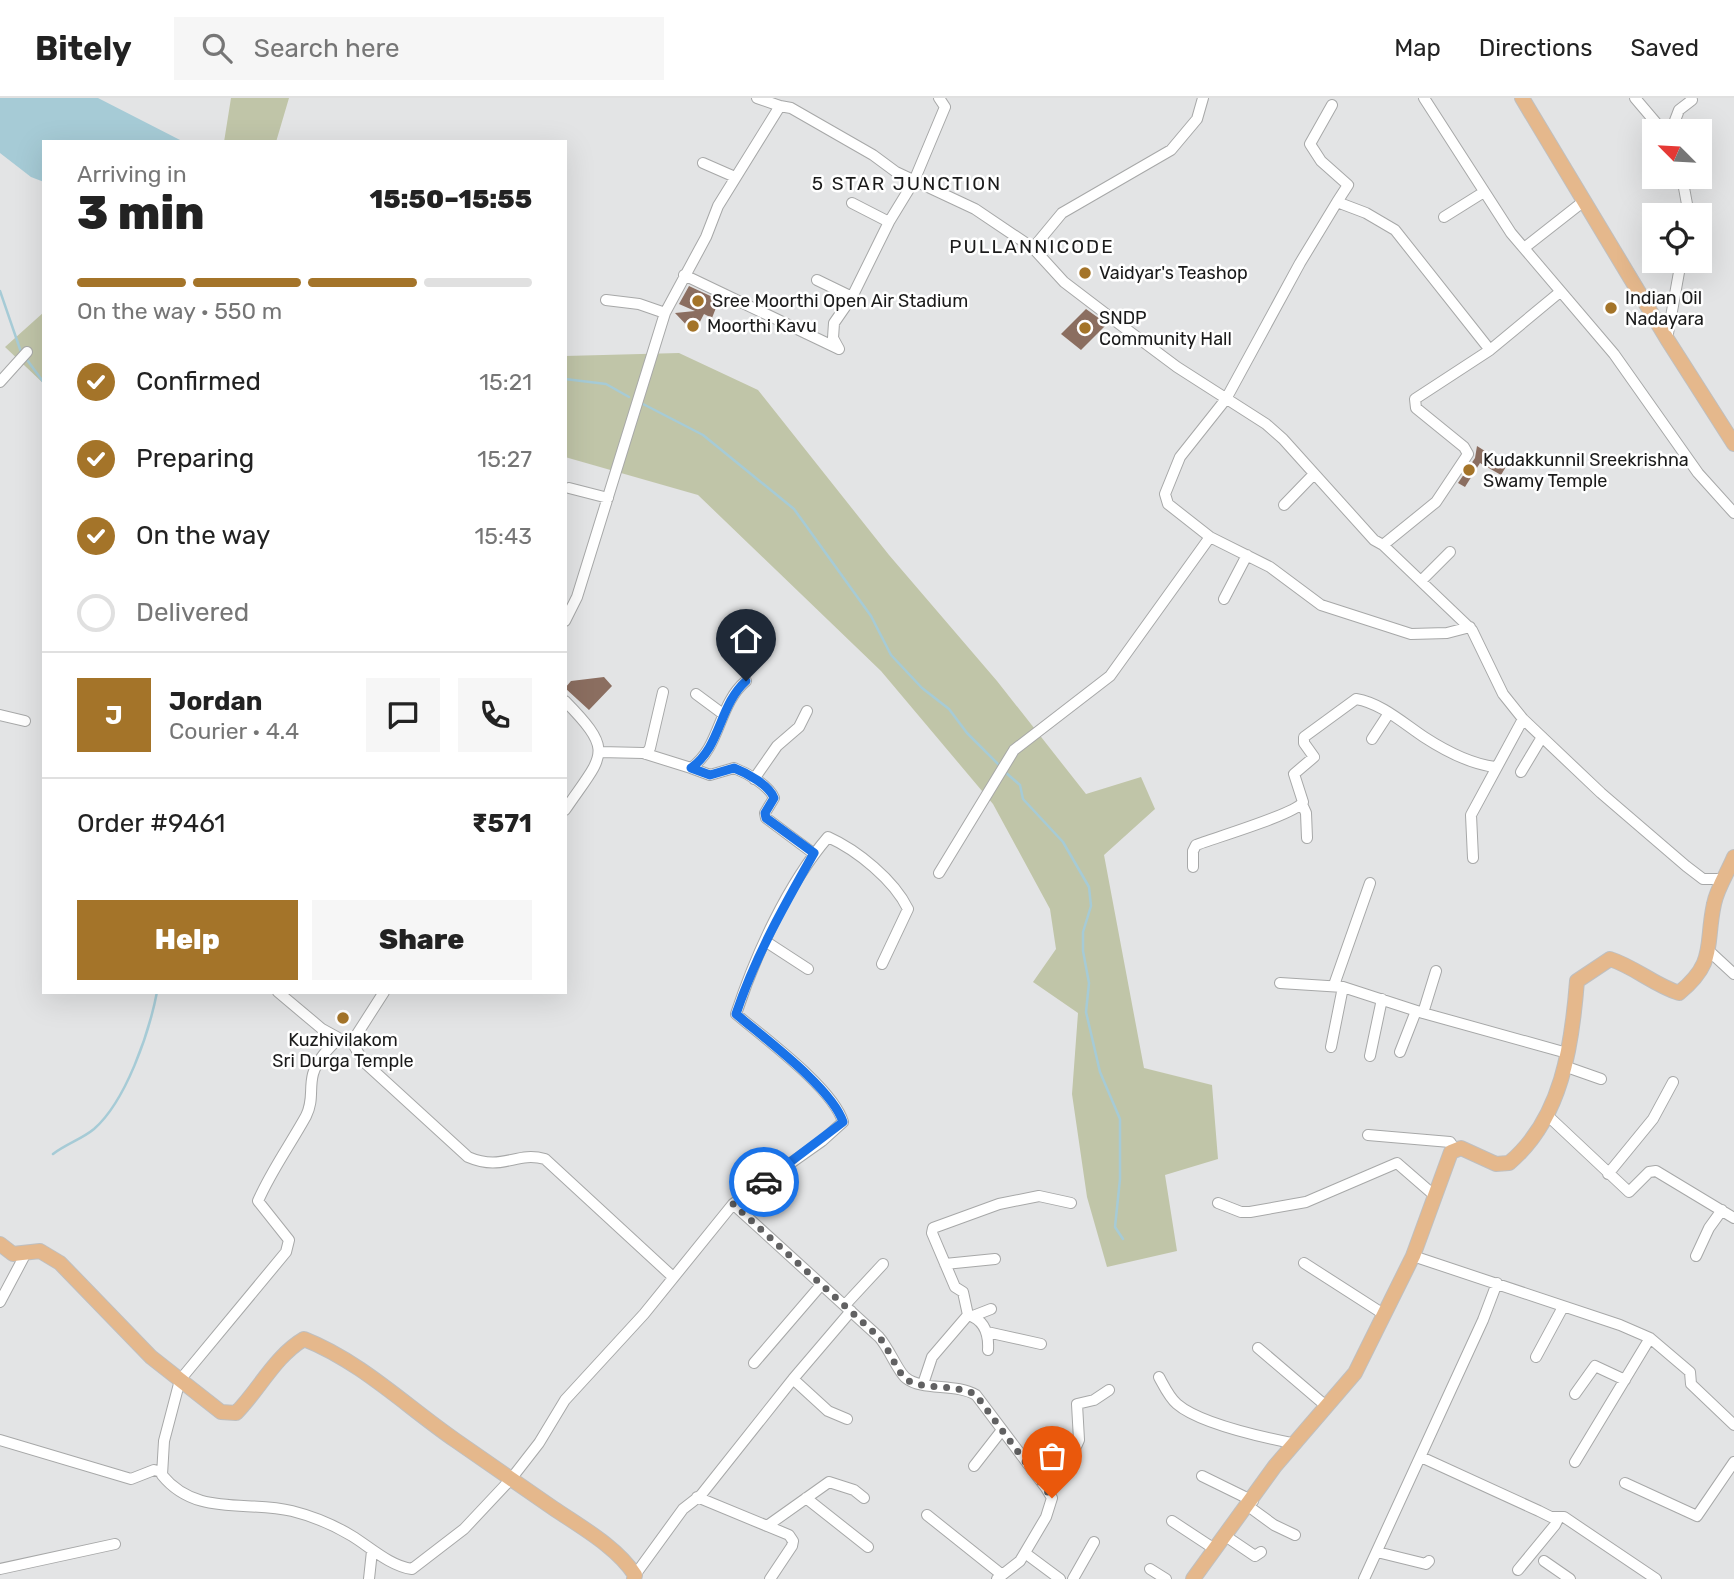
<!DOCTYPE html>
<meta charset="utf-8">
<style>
:root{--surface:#fff;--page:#f6f6f6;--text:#222;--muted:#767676;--line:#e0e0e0;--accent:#a47429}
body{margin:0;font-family:Rubik,sans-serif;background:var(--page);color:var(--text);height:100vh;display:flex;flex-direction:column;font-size:26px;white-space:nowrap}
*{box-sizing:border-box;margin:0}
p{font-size:23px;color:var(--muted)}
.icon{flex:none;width:38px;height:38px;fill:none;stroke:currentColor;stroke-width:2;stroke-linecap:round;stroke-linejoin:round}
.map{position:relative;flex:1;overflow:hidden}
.drawer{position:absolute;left:42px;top:42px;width:525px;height:854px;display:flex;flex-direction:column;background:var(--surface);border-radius:0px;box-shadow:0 7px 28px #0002}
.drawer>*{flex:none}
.needle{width:46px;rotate:294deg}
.controls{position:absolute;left:1642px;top:21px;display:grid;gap:14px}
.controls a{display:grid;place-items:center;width:70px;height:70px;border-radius:0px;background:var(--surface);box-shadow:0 7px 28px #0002;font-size:35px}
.pin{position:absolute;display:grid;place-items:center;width:60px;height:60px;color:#fff;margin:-72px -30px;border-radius:50% 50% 50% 0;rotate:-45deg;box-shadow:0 0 7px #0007}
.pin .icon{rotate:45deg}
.courier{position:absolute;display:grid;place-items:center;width:70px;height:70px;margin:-35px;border:5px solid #1a73e8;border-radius:50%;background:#fff;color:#222;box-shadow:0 2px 9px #0007}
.overview em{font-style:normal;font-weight:800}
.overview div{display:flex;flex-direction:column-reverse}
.overview{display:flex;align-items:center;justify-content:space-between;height:119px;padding:0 35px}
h1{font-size:46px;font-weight:800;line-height:52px}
.bar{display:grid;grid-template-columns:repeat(4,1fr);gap:10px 7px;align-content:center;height:84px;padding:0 35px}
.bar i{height:9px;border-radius:5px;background:var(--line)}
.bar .active{background:var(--accent)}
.bar p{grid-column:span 4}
.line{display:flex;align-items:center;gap:18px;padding:0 35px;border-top:2px solid var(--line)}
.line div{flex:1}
.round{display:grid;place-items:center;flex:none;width:74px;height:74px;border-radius:0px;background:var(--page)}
ol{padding:0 35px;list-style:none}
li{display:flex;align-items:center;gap:21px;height:77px}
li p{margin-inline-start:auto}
li .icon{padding:7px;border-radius:50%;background:var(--accent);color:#fff;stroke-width:4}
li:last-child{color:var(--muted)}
li i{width:38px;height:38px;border:4px solid var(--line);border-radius:50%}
.action{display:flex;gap:14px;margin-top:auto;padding:14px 35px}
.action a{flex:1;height:80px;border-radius:0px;background:var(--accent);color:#fff;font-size:28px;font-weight:800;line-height:80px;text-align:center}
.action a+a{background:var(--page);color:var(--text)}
header{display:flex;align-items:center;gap:42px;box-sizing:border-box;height:98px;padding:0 35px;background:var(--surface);border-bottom:2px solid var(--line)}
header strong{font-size:33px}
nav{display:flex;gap:38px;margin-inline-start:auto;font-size:24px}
.search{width:490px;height:63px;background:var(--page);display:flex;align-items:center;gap:18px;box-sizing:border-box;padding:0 24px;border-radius:0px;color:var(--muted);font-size:26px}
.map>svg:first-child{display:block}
.green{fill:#c0c5a8}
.water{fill:#a6cbd6}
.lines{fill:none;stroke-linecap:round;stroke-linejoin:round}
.stream{stroke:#a6cbd6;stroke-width:2.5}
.building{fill:#8b6e60}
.minor-casing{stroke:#a7a8a8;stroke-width:12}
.major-casing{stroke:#bfbfbf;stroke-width:16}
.minor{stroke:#fff;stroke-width:10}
.major{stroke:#e5b88c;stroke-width:14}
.done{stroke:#616162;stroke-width:7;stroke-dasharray:0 12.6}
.route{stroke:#1a73e8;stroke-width:9}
.poi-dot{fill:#a47429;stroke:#fff;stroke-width:2.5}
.labels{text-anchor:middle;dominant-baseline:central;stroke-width:5;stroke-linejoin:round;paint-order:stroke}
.poi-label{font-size:18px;fill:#1b1b1b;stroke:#fff;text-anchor:start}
.neighbourhood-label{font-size:19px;letter-spacing:2px;fill:#1b1b1b;stroke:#fff}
</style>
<header>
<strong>Bitely</strong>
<div class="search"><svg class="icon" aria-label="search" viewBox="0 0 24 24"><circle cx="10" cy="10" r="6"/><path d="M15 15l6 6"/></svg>Search here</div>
<nav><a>Map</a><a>Directions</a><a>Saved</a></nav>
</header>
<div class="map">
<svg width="1734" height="1481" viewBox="0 0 1734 1481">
<rect width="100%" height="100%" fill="#e3e4e5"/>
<path class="green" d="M231 0H289L276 44H224Z
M44 214V286L5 249Z
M679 255 758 292 889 457 997 583 1086 696 1141 679 1155 711 1104 757 1144 970 1212 987 1218 1061 1165 1077 1177 1153 1107 1169 1087 1099 1072 996 1078 915 1033 884 1056 851 1050 811 993 706 881 573 698 397 565 359V258Z"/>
<path class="water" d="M0 0H98L182 43 44 44V84L31 79 0 55Z"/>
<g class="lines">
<path class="stream" d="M0 193 21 254
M25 259 44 285
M565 281 606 286 629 299
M643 306 703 337 794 411 871 518 891 557 922 590 949 611 967 635 1001 669
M1005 674 1020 687 1023 701 1063 744 1089 789 1091 808 1083 834V853L1089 885 1086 914 1100 974 1120 1021V1081L1115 1129 1123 1141
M53 1056C66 1046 82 1041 94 1031 126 1003 149 935 157 894"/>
</g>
<path class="building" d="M689 188 719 202 712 220 704 216 694 235 675 215 695 213 679 206Z
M1086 211 1107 226 1081 252 1061 236Z
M1477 348 1507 367 1501 377 1480 365 1465 389 1458 385 1475 360Z
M604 579 612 588 589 612 565 590 571 583Z"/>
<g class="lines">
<g class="minor-casing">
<path id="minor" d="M757 0 780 8
M1424 0 1511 135 1614 256 1698 375 1734 415
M1635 0 1663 33
M1332 7 1310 46 1321 63 1348 87 1337 104
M1671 33 1679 12 1692 2
M703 65 735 79
M1682 79 1689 117
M852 105 889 124
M1444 119 1484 94
M1033 150 1062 115 1171 52 1197 21 1203 0
M1524 150 1584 103
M684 177 839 251 833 240 834 225 852 199 889 124 914 83 945 9 939 0
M817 182 852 199
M606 202 639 206 665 215
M1667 241 1681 163
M0 284 27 254
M569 390 608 400
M1284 407 1314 376
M1383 447 1436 404 1468 356 1464 349 1416 310 1415 301 1490 252 1560 194
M1421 483 1450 454
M1224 501 1247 457
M565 523 577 499 665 215 706 139 718 108 780 8 791 10 873 57 896 74 975 111 1033 150 1064 184 1106 216 1177 269 1266 326 1283 341 1374 442 1383 447 1472 532 1503 596 1523 621 1601 695 1686 768 1703 781H1725
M1470 529 1447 535 1411 536 1321 507 1270 469 1210 439 1168 406 1165 396 1180 359 1226 301 1300 165 1337 104 1366 115 1395 132 1490 252
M696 596 723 616
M565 603C616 655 603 656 565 712
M0 617 25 623
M1372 641 1389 615
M600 654 643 655 691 670C721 649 718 606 746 583
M646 656 650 650 663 594
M691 670 710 677 734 670C747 675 769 687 774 700L765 715 766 720 813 755
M1521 674 1542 639
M754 681 777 648 799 629 807 613
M1302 706 1306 715 1307 740
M1473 760 1471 717 1523 621
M1193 769V753L1196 747C1214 740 1296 716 1303 704L1294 676 1314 659 1304 645V639L1356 601C1381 605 1403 625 1424 639 1444 652 1471 666 1495 669
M939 775 1014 652 1110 578 1210 439
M765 843 808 871
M1708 852 1734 876
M1280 885 1343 889 1423 915 1567 955
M1334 887 1370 785
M278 894 322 931 342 942
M384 894 352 944 363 963 468 1059C503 1074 515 1053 545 1061L673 1179
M1423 915 1436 873
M338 941C328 951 317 962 313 976 309 991 314 1002 306 1018 290 1047 271 1073 258 1103L289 1142 286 1154 180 1282 164 1343 162 1377C196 1419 246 1402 292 1413 312 1418 334 1427 352 1438 370 1449 390 1468 412 1471L464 1431 511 1381 539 1345 565 1302 644 1216 733 1106 822 1043 843 1024C833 990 764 940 736 916 756 856 787 787 828 739 857 752 894 782 908 811L882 866
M1331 949 1343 889
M1400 954 1416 913
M1370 958 1382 901
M1564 968 1601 981
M1547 1017 1629 1094 1649 1074 1656 1073 1734 1120
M1368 1037 1450 1044 1455 1051
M1608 1076 1653 1021 1673 984
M1218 1105 1241 1114H1250L1306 1104 1397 1065 1435 1098
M733 1106 879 1239C889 1250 898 1274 906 1280 922 1293 956 1285 976 1297L1046 1390
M1413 1158 1620 1227 1650 1240 1690 1274 1691 1286 1734 1327
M1696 1158 1709 1130 1722 1112
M1304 1165 1385 1217
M945 1166 995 1161
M0 1204 26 1155
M845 1207 883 1166
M968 1217C985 1222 989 1236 988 1252
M973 1218 991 1211
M987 1234 1041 1246
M1258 1250 1326 1308
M1536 1259 1563 1209
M754 1265 821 1187
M1159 1279C1164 1288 1169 1299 1177 1306 1200 1326 1266 1340 1296 1346
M793 1281 828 1313 847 1321
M923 1286 932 1259 968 1217 963 1194 955 1189 932 1135 933 1130 999 1106 1039 1098 1071 1105
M1575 1296 1595 1268 1625 1282
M0 1342 131 1381 154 1372 162 1374
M1421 1359 1539 1413 1551 1419H1564L1656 1481
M1575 1364 1650 1240
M974 1368 1002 1332
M1202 1378 1253 1403
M1625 1385 1697 1418 1734 1364
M697 1399 789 1437 793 1443 792 1448 770 1481
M806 1400 868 1449
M1248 1408 1274 1427 1295 1437
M927 1417 1001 1476
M1172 1423 1213 1450
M767 1428 829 1384 854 1392 864 1400
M1224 1437 1255 1458 1261 1454
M1377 1454 1426 1466 1429 1463
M1025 1455 1060 1481
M1544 1463 1570 1481
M0 1471 115 1446
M1150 1471 1166 1481
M1518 1472 1555 1427 1559 1419
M635 1477 683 1411 701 1397 793 1281 851 1213
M369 1481 372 1453
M997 1481 1020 1463 1046 1419 1052 1400 1046 1390 1069 1364 1079 1342 1077 1306 1094 1302 1109 1292
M1073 1481 1094 1444
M1364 1481 1483 1222 1497 1185"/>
</g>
<g class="major-casing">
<path id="major" d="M1522 0 1667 241 1734 346
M0 1146 13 1156 40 1153 60 1165 151 1259 221 1314 236 1315C259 1292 275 1258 304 1241 360 1263 406 1308 455 1342 488 1365 520 1387 553 1410 581 1429 617 1449 635 1477L634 1481
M1193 1481 1275 1368 1355 1275 1413 1158 1451 1054 1461 1050 1496 1066 1509 1065C1562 1021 1572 947 1577 883L1610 861C1635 869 1654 887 1679 895 1717 864 1705 847 1714 806 1717 790 1728 774 1734 759"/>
</g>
<use href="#minor" class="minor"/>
<use href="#major" class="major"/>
</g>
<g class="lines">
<path class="done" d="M764 1084 733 1106 879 1239C889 1250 897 1274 906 1281 921 1293 956 1285 976 1297L1052 1400"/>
<path class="route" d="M746 583C719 607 721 649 691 670L710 677 734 670C747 675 769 687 774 700L765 715 766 720 814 755C784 808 755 859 736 916 764 940 832 990 843 1024L764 1084"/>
</g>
<g class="poi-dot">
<circle cx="1085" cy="175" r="7"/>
<circle cx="698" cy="203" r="7"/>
<circle cx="1611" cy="210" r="7"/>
<circle cx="693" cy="228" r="7"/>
<circle cx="1085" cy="230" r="7"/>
<circle cx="1469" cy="372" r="7"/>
<circle cx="343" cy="920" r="7"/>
</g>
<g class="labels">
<g class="poi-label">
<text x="1099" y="175">Vaidyar's Teashop</text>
<text x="1625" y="200">Indian Oil<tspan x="1625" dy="21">Nadayara</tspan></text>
<text x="712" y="203">Sree Moorthi Open Air Stadium</text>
<text x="1099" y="220">SNDP<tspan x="1099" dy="21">Community Hall</tspan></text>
<text x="707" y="228">Moorthi Kavu</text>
<text x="1483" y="362">Kudakkunnil Sreekrishna<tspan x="1483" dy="21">Swamy Temple</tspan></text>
<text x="343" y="942" text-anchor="middle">Kuzhivilakom<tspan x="343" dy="21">Sri Durga Temple</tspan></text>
</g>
<g class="neighbourhood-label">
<text x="907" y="85">5 STAR JUNCTION</text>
<text x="1032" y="148">PULLANNICODE</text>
</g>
</g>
</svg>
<div class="controls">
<a><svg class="needle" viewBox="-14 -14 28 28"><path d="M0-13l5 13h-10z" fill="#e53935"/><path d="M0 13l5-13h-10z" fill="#767676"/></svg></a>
<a><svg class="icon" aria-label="locate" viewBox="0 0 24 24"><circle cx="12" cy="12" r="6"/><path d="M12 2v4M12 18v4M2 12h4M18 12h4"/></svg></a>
</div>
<div class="pin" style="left:1052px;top:1400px;background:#ea580c"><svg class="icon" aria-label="bag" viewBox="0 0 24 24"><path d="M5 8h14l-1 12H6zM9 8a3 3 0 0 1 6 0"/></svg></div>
<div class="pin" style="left:746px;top:583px;background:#1f2937"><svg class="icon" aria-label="home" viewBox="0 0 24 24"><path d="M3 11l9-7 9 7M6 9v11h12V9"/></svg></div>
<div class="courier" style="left:764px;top:1084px"><svg class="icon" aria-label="car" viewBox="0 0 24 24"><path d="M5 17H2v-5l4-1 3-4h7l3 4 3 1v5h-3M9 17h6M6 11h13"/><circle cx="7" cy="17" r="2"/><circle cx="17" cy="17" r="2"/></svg></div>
<section class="drawer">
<div class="overview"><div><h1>3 min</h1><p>Arriving in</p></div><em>15:50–15:55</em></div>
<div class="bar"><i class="active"></i><i class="active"></i><i class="active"></i><i></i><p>On the way · 550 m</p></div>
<ol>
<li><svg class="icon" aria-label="check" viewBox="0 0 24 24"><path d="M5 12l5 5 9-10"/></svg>Confirmed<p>15:21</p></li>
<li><svg class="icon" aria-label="check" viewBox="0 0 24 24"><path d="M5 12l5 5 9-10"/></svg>Preparing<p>15:27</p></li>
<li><svg class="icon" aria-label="check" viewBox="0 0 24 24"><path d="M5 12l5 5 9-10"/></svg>On the way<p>15:43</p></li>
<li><i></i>Delivered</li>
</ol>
<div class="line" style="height:126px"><b class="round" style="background:var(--accent);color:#fff">J</b><div><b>Jordan</b><p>Courier · 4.4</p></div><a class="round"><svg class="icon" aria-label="chat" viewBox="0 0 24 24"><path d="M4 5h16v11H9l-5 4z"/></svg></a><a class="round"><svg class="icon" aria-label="phone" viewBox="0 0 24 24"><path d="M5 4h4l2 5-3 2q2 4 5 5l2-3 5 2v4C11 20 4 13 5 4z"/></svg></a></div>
<div class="line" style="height:91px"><div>Order #9461</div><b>₹571</b></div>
<div class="action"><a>Help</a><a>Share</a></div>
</section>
</div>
